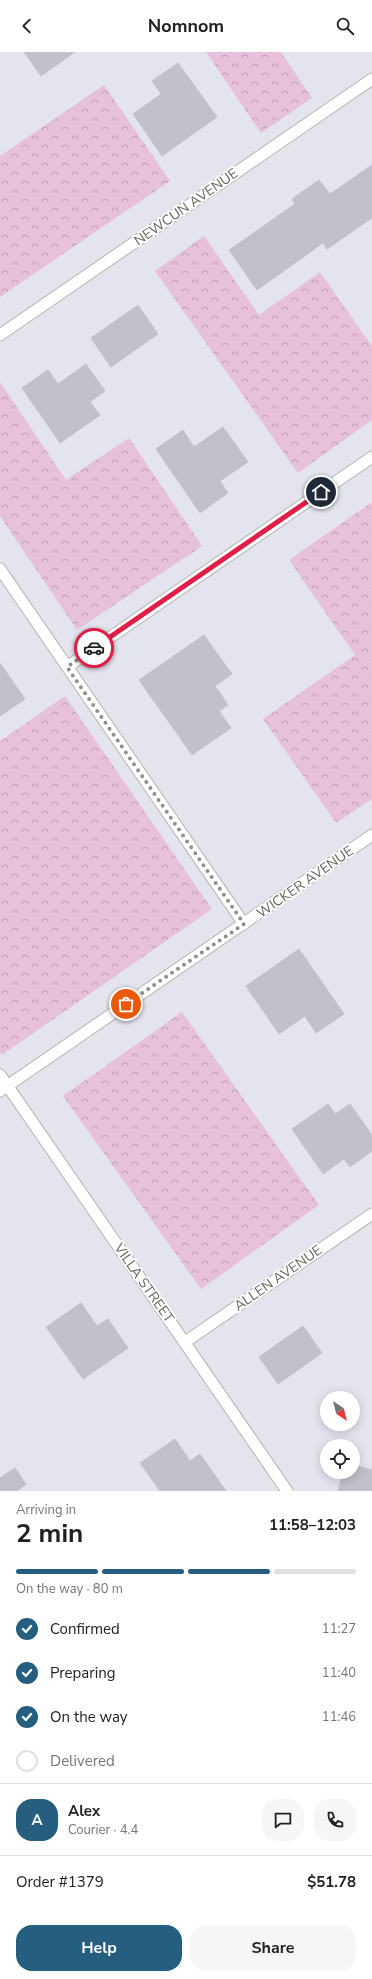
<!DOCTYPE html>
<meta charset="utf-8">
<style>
:root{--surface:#fff;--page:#f6f6f6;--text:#202124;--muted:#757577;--line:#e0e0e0;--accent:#255e7e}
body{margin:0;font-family:"Nunito Sans",sans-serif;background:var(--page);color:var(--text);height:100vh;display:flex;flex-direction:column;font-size:15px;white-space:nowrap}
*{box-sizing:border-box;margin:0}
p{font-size:13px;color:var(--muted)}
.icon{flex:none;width:22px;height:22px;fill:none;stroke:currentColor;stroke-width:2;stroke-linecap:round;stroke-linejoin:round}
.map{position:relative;height:1439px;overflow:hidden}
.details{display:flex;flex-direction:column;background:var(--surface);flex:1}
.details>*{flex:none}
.needle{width:26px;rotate:145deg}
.tools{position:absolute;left:320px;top:1339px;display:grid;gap:8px}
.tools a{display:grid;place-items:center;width:40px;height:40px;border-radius:50%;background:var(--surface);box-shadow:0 2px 10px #0003;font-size:20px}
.pin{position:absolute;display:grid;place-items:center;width:34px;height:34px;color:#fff;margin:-17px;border:2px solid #fff;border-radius:50%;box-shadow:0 1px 4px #0007}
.courier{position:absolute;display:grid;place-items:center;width:40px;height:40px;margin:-20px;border:3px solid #e11d48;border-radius:50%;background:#fff;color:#222;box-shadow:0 1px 5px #0007}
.head em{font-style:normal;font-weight:700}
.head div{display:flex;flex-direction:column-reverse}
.head{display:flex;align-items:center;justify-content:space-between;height:68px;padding:0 16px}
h1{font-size:26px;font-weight:700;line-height:30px}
.bar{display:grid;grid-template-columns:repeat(4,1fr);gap:6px 4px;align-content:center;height:48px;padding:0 16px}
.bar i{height:5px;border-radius:3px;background:var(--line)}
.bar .current{background:var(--accent)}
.bar p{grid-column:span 4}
.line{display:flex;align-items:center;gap:10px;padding:0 16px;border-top:1px solid var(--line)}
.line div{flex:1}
.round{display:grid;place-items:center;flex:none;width:42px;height:42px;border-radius:16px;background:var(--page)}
ol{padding:0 16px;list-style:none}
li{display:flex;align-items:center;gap:12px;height:44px}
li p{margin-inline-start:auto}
li .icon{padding:4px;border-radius:50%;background:var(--accent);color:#fff;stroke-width:4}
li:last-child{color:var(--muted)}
li i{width:22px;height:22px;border:2px solid var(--line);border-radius:50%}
.button{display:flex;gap:8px;margin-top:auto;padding:8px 16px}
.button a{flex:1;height:46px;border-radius:16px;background:var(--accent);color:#fff;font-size:16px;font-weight:700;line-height:46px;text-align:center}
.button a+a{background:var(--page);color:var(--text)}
header{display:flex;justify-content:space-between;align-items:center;height:52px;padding:0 16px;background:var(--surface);font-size:18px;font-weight:700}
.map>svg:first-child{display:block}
.forest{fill:url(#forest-crowns)}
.building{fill:#c0c1ca;stroke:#c2c2d3}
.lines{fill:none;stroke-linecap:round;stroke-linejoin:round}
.minor-casing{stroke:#b7b6af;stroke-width:13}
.minor{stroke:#fff;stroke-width:11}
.done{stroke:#91908f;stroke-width:4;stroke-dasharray:0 7.2}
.route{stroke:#e11d48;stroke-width:5}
.labels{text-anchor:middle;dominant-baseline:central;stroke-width:3.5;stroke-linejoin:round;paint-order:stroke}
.street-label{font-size:14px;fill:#65635c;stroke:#fff}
</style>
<header><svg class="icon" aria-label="back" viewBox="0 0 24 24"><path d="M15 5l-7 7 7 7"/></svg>Nomnom<svg class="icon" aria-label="search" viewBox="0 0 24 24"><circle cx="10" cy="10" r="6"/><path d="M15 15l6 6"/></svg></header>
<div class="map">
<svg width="372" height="1439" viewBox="0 0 372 1439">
<defs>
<pattern id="forest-crowns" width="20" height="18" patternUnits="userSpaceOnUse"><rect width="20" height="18" fill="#e7c0dc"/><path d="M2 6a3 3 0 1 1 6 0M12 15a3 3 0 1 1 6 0" fill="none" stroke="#bfa0b6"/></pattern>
</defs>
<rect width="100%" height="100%" fill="#e4e4ef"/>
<path class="forest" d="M206 0H281L312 46 261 81Z
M104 33 170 129 0 245V104Z
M204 184 259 263 320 220 372 294V368L298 421 155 219Z
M0 330 66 428 129 386 202 494 77 578 0 464Z
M372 450V747L336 771 263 667 355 603 289 508Z
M65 644 212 857 2 1003 0 1000V689Z
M182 960 319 1153 201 1237 63 1044Z"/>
<path class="building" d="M24 0H75L41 24Z
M178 11 217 65 162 104 133 62 161 42 152 29Z
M372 113V166L327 197 323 191 257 238 229 198 295 152 292 147 319 128 330 142Z
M138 253 158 282 111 315 91 286Z
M86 312 105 339 90 350 100 363 60 391 22 336 48 318 58 332Z
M223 375 248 410 220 429 228 441 200 461 156 397 183 378 194 395Z
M204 583 232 622 215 634 228 653 219 659 231 676 192 703 139 628Z
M0 611 25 647 0 664Z
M299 897 344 962 316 981 305 964 279 982 246 934Z
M328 1052 335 1062 350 1052 372 1083V1099L350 1115 344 1107 323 1122 292 1077Z
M81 1251 97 1274 108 1267 128 1296 83 1327 46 1275Z
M303 1274 322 1301 278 1332 259 1305Z
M175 1387 190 1409 200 1402 226 1439H160L140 1411Z
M353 1413 372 1418V1439H338L343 1420H353Z
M15 1416 26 1432 17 1439H0V1426Z"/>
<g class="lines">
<g class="minor-casing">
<path id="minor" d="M0 283 372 27
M0 517 244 872
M67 615 372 405
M0 1023 287 1439
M0 1039 372 783
M185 1290 372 1162"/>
</g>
<use href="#minor" class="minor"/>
</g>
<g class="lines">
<path class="done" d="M94 596 67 615 244 872 126 952"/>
<path class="route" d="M94 596 321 440"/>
</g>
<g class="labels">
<g class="street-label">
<text transform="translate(186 155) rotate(-35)">NEWCUN AVENUE</text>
<text transform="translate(305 830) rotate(-35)">WICKER AVENUE</text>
<text transform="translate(278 1226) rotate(-35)">ALLEN AVENUE</text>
<text transform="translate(144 1231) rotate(55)">VILLA STREET</text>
</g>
</g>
</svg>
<div class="tools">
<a><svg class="needle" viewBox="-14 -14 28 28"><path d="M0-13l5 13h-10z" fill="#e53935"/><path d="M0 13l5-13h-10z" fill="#757577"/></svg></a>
<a><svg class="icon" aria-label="locate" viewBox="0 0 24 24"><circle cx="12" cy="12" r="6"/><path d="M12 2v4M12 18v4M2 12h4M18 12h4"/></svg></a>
</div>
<div class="pin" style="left:126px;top:952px;background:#ea580c"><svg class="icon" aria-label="bag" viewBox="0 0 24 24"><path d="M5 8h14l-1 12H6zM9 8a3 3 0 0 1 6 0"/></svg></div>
<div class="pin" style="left:321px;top:440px;background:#1f2937"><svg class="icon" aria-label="home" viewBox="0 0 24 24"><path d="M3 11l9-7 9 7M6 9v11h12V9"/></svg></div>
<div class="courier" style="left:94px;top:596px"><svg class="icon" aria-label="car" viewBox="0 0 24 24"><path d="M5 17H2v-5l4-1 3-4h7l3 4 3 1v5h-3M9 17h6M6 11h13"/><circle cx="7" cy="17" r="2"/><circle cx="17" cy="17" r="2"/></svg></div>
</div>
<section class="details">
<div class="head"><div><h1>2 min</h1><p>Arriving in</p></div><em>11:58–12:03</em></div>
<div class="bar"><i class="current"></i><i class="current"></i><i class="current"></i><i></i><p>On the way · 80 m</p></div>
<ol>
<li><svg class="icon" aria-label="check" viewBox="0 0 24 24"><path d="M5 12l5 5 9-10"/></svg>Confirmed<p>11:27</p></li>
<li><svg class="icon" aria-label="check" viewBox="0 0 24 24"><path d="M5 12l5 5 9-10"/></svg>Preparing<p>11:40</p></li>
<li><svg class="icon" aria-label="check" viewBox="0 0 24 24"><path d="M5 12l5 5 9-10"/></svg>On the way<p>11:46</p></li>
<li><i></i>Delivered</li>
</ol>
<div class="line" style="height:72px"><b class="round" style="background:var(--accent);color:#fff">A</b><div><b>Alex</b><p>Courier · 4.4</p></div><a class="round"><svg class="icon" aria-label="chat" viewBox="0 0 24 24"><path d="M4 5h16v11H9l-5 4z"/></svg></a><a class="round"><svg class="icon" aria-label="phone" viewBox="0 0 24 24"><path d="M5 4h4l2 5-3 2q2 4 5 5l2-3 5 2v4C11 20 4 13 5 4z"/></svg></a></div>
<div class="line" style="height:52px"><div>Order #1379</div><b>$51.78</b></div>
<div class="button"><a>Help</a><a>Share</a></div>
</section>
